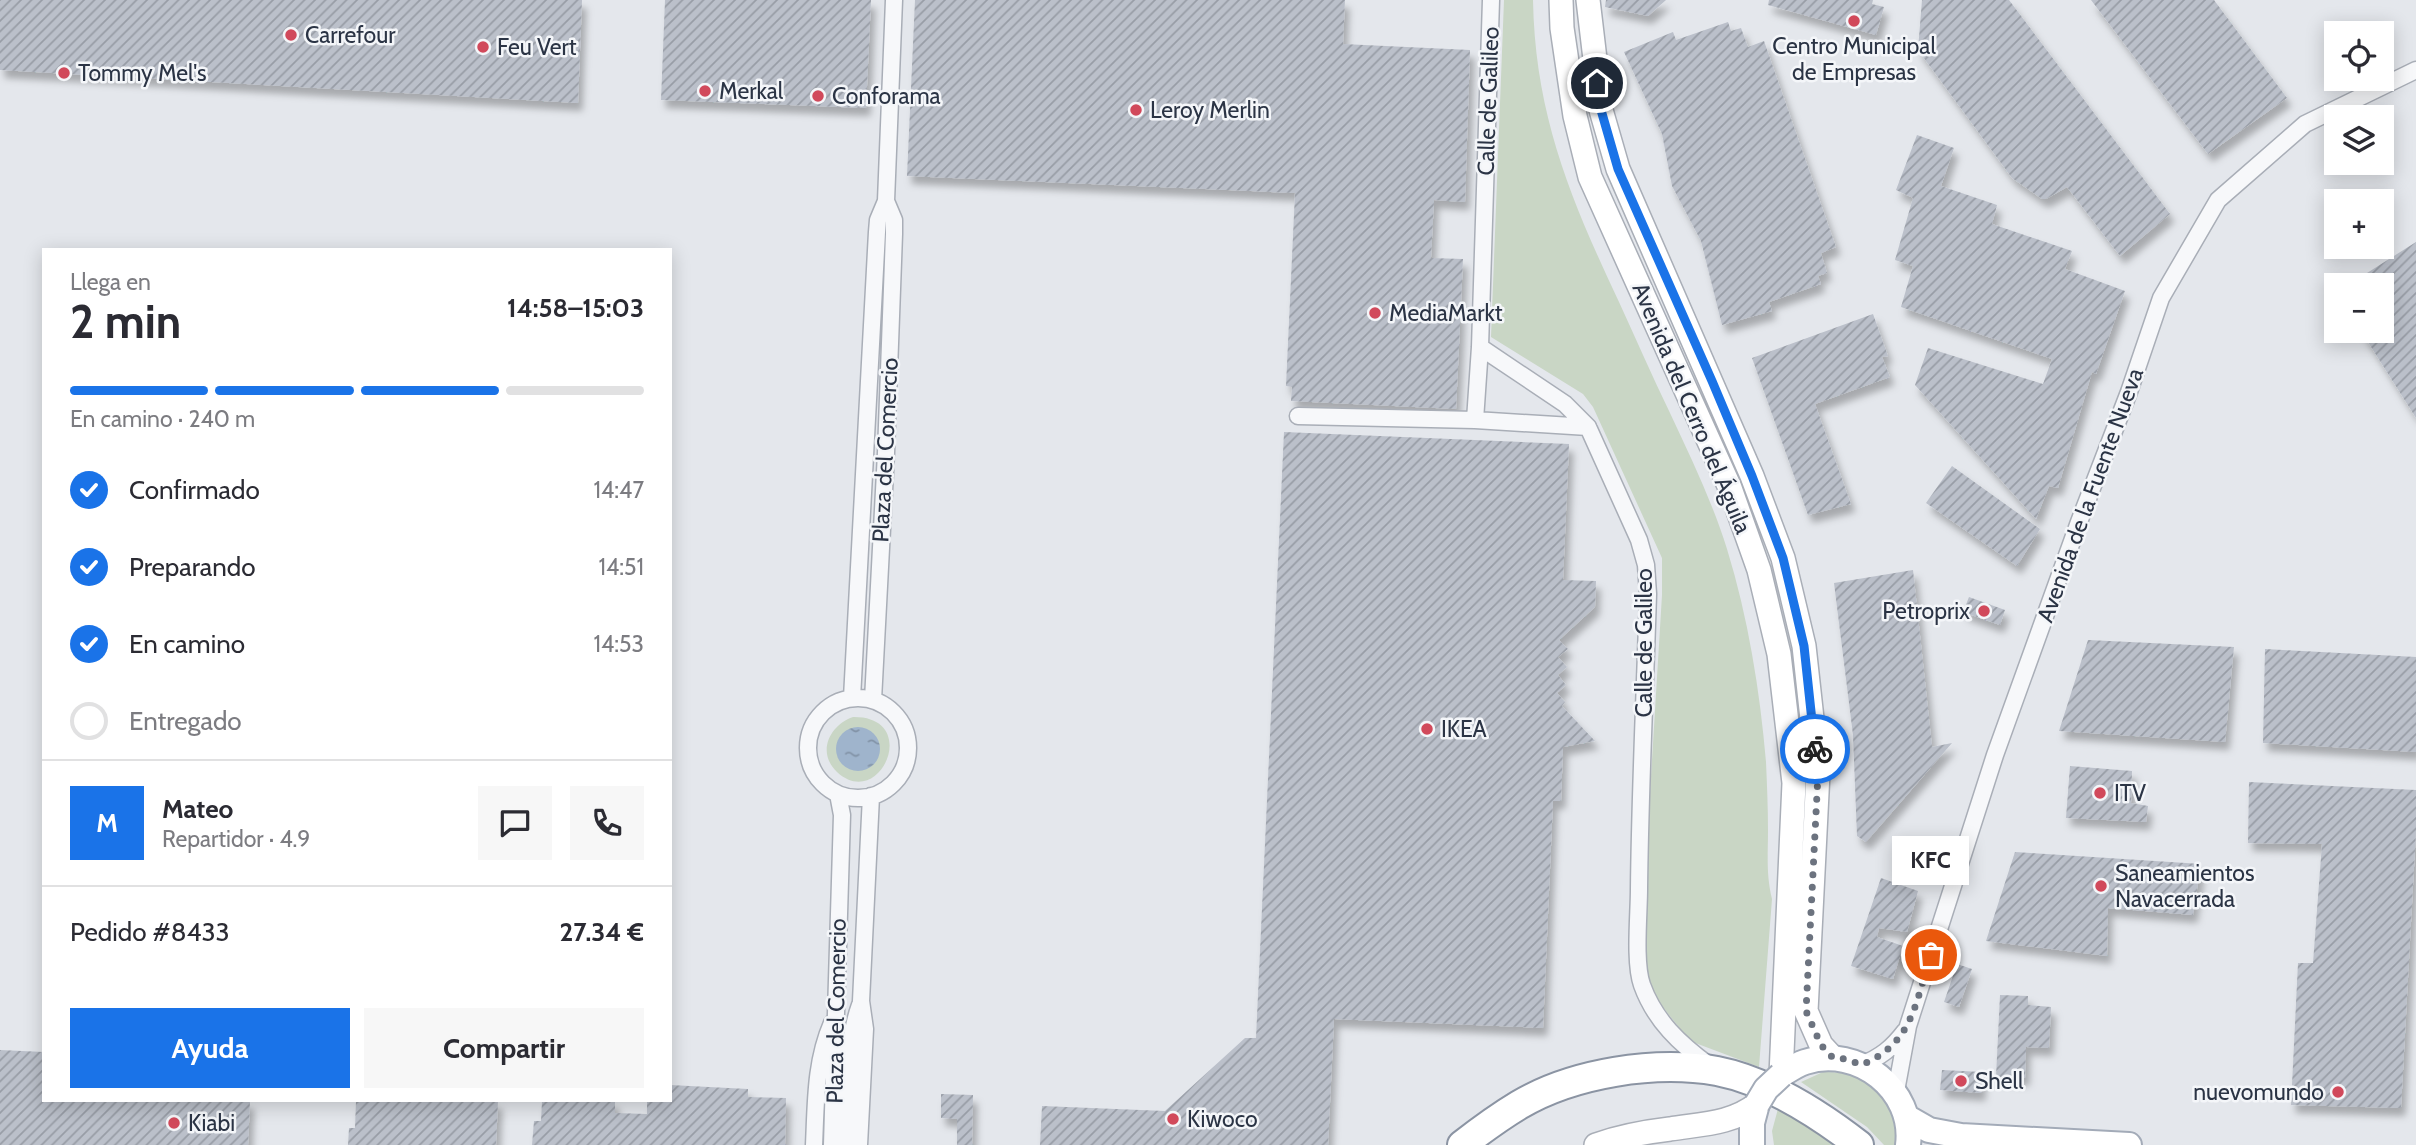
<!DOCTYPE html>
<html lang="es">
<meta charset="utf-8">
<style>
:root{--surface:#fff;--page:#f7f7f7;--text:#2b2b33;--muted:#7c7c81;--line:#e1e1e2;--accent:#1a73e8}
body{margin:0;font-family:Cabin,sans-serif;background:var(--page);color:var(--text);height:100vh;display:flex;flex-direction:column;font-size:26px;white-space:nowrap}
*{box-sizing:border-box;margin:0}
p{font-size:23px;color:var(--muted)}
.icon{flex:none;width:38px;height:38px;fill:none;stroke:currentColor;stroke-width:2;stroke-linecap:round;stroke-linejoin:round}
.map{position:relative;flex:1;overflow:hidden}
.side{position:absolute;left:42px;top:248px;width:630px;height:854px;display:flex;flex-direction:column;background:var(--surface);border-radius:0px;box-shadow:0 4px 18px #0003}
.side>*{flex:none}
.buttons{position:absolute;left:2324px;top:21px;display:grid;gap:14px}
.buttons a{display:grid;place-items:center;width:70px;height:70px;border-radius:0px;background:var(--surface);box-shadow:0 4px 18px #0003;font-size:35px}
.pin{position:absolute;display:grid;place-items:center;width:60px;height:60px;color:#fff;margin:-30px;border:4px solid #fff;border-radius:50%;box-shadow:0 2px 7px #0007}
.courier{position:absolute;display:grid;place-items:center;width:70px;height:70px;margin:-35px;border:5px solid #1a73e8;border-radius:50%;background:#fff;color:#222;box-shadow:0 2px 9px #0007}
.bubble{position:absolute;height:49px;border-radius:0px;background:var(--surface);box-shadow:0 4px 18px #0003;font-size:23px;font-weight:700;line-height:49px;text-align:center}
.headline em{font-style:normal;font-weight:700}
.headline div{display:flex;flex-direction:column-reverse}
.headline{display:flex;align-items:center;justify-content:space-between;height:119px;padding:0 28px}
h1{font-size:46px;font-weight:700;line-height:52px}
.bar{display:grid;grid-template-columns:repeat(4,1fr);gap:10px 7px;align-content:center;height:84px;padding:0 28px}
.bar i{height:9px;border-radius:5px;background:var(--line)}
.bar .active{background:var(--accent)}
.bar p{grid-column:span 4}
.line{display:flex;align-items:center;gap:18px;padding:0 28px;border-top:2px solid var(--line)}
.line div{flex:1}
.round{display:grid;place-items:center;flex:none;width:74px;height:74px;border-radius:0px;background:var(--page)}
ol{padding:0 28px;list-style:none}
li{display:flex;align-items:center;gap:21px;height:77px}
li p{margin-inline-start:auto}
li .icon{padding:7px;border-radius:50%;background:var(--accent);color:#fff;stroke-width:4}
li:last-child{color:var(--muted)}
li i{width:38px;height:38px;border:4px solid var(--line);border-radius:50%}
.primary-button{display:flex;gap:14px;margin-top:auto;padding:14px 28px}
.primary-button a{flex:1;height:80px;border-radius:0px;background:var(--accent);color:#fff;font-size:28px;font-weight:700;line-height:80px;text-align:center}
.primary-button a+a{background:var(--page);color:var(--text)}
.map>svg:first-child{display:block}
.green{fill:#c9d6c5}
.water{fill:url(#water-ripples)}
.building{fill:url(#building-hatch);filter:url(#shadow)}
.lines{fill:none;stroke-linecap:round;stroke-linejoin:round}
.street-casing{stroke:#a9aeb7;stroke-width:19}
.secondary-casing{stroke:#a9aeb7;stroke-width:26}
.primary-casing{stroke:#a3abb8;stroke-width:28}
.highway-casing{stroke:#8b94a3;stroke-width:32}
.street{stroke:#f7f8fa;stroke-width:16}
.secondary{stroke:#fff;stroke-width:23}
.primary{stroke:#fff;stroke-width:24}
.highway{stroke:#fff;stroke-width:28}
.primary-bridge-casing{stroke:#a3abb8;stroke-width:28;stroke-linecap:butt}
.primary-bridge{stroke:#fff;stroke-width:24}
.done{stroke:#6c737f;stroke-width:7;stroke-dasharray:0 12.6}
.route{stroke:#1a73e8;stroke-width:9}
.poi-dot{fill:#d1495b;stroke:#f4f6f9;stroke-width:2.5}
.labels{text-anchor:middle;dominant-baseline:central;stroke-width:5;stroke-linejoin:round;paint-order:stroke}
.poi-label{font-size:23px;fill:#2b3445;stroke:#f4f6f9;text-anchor:start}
.street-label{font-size:23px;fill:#2b3445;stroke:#f4f6f9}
</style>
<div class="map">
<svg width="2416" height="1145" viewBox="0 0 2416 1145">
<defs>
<pattern id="water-ripples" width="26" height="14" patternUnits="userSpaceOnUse" patternTransform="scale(1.75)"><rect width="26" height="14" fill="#9fb4cc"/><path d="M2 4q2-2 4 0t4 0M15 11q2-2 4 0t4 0" fill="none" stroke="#8293a7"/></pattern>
<pattern id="building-hatch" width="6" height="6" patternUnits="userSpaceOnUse" patternTransform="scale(1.75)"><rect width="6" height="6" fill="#bbc0ca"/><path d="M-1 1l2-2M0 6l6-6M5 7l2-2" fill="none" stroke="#989da6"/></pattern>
<filter id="shadow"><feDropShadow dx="4.5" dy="8" stdDeviation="3.5" flood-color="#0004"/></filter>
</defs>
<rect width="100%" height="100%" fill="#e4e7ec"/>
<path class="green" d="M1504 0H1533C1535 115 1571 200 1619 302 1636 339 1652 376 1670 413 1691 458 1712 501 1727 549 1748 617 1760 691 1766 762 1767 785 1768 808 1768 831 1768 856 1766 874 1772 899L1759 1067 1690 1041 1661 1005 1648 979 1644 945 1648 826 1662 595V558L1593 407 1583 394 1491 337Z
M853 717C922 716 880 812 837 772 816 752 830 725 853 717Z
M1823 1072C1870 1071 1899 1096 1896 1145H1884L1867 1127 1801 1082Z
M1779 1105 1840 1145H1774L1772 1131Z"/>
<path class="water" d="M836 749a22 22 0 1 1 44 0a22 22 0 1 1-44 0Z"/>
<path class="building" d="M0 0H582L578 103 0 70Z
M665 0H871L866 108 661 100Z
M915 0H1345L1343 44 1470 50 1465 202 1434 200 1431 258 1463 259 1456 409 1291 401 1292 387 1286 386 1295 193 907 176Z
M1606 0H1666L1648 16 1605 7Z
M1769 0H1873L1872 4 1884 7 1876 35 1768 5Z
M1922 0H2009L2170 214 2120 256 2067 187 2046 199H2042L2012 178 1918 50Z
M2091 0H2214L2287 98 2208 154Z
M1728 22 1731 31 1741 28 1748 47 1764 41 1836 247 1821 253 1827 273 1818 276 1821 284 1769 302 1772 311 1722 325 1701 241 1672 186 1662 134 1624 52 1673 32 1676 40Z
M1917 135 1954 148 1941 186 1997 205 1992 224 2072 251 2065 269 2125 291 2096 374 2092 372 2058 488 2049 486 2036 519 1915 385 1928 348 2043 384 2052 359 1901 307 1913 266 1895 260 1913 198 1896 190Z
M2416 242V418L2361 331H2382V285H2348Z
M1873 314 1888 356 1882 357 1890 377 1815 404 1851 504 1808 515 1752 358Z
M1284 432 1569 444 1563 580 1596 581 1595 607 1559 640 1568 649 1558 657 1567 667 1558 675 1566 685 1557 693 1565 702 1562 706 1595 741 1563 747 1561 801H1553L1543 1028 1334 1019 1328 1145H1040L1042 1106 1165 1111 1245 1038H1256Z
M1952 466 2040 529 2017 566 1926 503Z
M1913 570 1932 747 1952 743 1866 842 1857 836 1853 735 1834 583Z
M1969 597 2005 610 2000 625 1963 612Z
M2088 640 2234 647 2225 742 2059 731Z
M2265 649 2416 657V752L2263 743Z
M2070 766 2132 771 2131 803 2148 806 2146 822 2066 818Z
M2249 782 2416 790V830L2401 1108 2291 1105 2298 963H2313L2322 844 2248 843Z
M2015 852 2201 864 2193 915 2108 908 2107 956 1986 941Z
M1881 878 1918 891 1907 932 1879 928 1877 937 1903 946 1893 979 1851 966Z
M1957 964 1972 969 1959 1007 1944 1002Z
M2000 995 2028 996V1005L2051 1007 2049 1048 2026 1047 2025 1078 1996 1077Z
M0 1050 44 1052V1101H250L248 1145H0Z
M1942 1070 1982 1072 1981 1093 1940 1090Z
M670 1085 748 1089V1097L786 1098 785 1145H532L534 1121H541L542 1101H615V1113L647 1114V1101H670Z
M941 1094 973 1095 972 1145H957V1119L941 1118Z
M356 1101H498L496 1145H348L349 1128H355Z"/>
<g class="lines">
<g class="street-casing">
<path id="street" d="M1480 347 1565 404 1588 427 1639 540 1646 565 1648 594C1645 693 1640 791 1639 889 1639 915 1634 962 1642 985 1655 1021 1680 1044 1710 1066
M1298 416 1475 420 1588 427
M1475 420 1480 347 1491 0
M852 698 877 232 878 220 886 201 894 0
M808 748a50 50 0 1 1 100 0a50 50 0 1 1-100 0Z
M873 700 886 453 894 234V220L886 201
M1861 1065C1881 1057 1892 1048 1905 1031
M1896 1091 1908 1026 1995 755 2079 522 2129 392 2161 298 2218 200 2305 124 2416 70
M814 1145C816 1103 815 1062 832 1023
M832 1145 842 815 838 794
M846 1145C848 1101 845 1046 860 1005
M859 1145 865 1029 861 1001 871 796"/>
</g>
<g class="secondary-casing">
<path id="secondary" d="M1561 0 1562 28 1575 116 1590 177 1730 488 1759 570 1779 654 1794 783 1781 1075
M1588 0 1601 110 1618 169 1752 476 1783 558 1804 646 1818 773 1806 1011 1821 1045 1833 1058
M1596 1145C1619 1137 1645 1132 1670 1129 1701 1124 1732 1124 1757 1104"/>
</g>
<g class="primary-casing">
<path id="primary" d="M1781 1075C1789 1070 1796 1065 1805 1062 1858 1045 1915 1090 1908 1145
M1908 1118 1929 1130 1961 1136 2129 1145
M1752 1145V1123L1757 1104"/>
</g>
<g class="highway-casing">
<path id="highway" d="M1462 1145C1480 1131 1499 1117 1519 1105 1573 1073 1655 1060 1717 1071 1768 1081 1819 1114 1859 1145"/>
</g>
<use href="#street" class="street"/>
<use href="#secondary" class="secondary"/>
<use href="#primary" class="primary"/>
<use href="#highway" class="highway"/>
<g class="primary-bridge-casing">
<path id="primary-bridge" d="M1757 1104 1766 1089 1781 1075"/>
</g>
<use href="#primary-bridge" class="primary-bridge"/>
</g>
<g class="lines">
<path class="done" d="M1815 749 1818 774 1806 1011 1821 1045 1833 1058 1847 1059 1861 1065C1913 1044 1915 1003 1931 955"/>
<path class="route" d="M1597 83 1601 110 1618 169 1712 381 1752 476 1783 558 1804 646 1815 749"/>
</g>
<g class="poi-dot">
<circle cx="1854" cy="21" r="7"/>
<circle cx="291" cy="35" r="7"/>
<circle cx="483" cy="47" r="7"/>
<circle cx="64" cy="73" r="7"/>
<circle cx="705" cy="91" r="7"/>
<circle cx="818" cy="96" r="7"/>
<circle cx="1136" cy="110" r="7"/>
<circle cx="1375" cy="313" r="7"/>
<circle cx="1984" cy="611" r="7"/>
<circle cx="1427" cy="729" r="7"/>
<circle cx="2100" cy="793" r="7"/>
<circle cx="2101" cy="886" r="7"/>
<circle cx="1961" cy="1081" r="7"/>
<circle cx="2338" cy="1092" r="7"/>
<circle cx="1173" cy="1119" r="7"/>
<circle cx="174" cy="1123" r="7"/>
</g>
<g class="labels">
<g class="poi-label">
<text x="305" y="35">Carrefour</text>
<text x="1854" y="46" text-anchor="middle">Centro Municipal<tspan x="1854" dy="26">de Empresas</tspan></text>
<text x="497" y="47">Feu Vert</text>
<text x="78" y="73">Tommy Mel's</text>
<text x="719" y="91">Merkal</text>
<text x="832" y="96">Conforama</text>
<text x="1150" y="110">Leroy Merlin</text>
<text x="1389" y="313">MediaMarkt</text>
<text x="1970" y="611" text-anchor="end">Petroprix</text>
<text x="1441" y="729">IKEA</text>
<text x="2114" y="793">ITV</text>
<text x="2115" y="873">Saneamientos<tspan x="2115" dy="26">Navacerrada</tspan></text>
<text x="1975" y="1081">Shell</text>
<text x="2324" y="1092" text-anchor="end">nuevomundo</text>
<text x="1187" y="1119">Kiwoco</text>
<text x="188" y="1123">Kiabi</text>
</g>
<g class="street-label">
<text transform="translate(1488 101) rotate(-88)">Calle de Galileo</text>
<text transform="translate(1692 408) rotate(67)">Avenida del Cerro del Águila</text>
<text transform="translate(885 450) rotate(-87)">Plaza del Comercio</text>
<text transform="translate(2090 495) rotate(-70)">Avenida de la Fuente Nueva</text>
<text transform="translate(1644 643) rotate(-90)">Calle de Galileo</text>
<text transform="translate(836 1011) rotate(-89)">Plaza del Comercio</text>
</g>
</g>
</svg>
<div class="buttons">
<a><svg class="icon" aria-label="locate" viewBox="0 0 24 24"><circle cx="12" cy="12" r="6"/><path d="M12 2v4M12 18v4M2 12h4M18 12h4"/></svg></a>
<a><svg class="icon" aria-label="layers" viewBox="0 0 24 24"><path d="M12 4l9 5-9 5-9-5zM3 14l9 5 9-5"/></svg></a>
<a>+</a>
<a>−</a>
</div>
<div class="pin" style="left:1931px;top:955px;background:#ea580c"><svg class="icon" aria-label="bag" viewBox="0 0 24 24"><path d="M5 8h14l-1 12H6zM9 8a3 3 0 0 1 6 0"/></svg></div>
<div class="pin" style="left:1597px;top:83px;background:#1f2937"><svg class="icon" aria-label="home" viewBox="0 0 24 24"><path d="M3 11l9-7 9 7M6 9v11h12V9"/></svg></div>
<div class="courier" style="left:1815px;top:749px"><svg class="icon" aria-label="bike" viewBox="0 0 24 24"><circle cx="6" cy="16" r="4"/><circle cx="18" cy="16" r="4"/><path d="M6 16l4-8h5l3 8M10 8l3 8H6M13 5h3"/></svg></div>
<div class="bubble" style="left:1892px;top:836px;width:77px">KFC</div>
<section class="side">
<div class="headline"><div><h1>2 min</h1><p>Llega en</p></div><em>14:58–15:03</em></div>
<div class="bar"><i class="active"></i><i class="active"></i><i class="active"></i><i></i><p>En camino · 240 m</p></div>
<ol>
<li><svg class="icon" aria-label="check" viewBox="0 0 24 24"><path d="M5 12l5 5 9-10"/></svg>Confirmado<p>14:47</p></li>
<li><svg class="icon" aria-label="check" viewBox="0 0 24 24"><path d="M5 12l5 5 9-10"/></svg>Preparando<p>14:51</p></li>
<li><svg class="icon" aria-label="check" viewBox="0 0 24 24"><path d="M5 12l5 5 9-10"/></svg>En camino<p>14:53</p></li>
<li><i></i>Entregado</li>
</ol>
<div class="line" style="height:126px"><b class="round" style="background:var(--accent);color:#fff">M</b><div><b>Mateo</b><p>Repartidor · 4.9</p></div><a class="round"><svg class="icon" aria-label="chat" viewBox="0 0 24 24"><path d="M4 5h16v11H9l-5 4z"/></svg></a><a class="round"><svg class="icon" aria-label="phone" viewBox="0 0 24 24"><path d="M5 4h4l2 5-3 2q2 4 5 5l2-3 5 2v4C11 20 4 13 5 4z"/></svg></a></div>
<div class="line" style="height:91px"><div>Pedido #8433</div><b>27.34 €</b></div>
<div class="primary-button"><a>Ayuda</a><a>Compartir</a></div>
</section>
</div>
